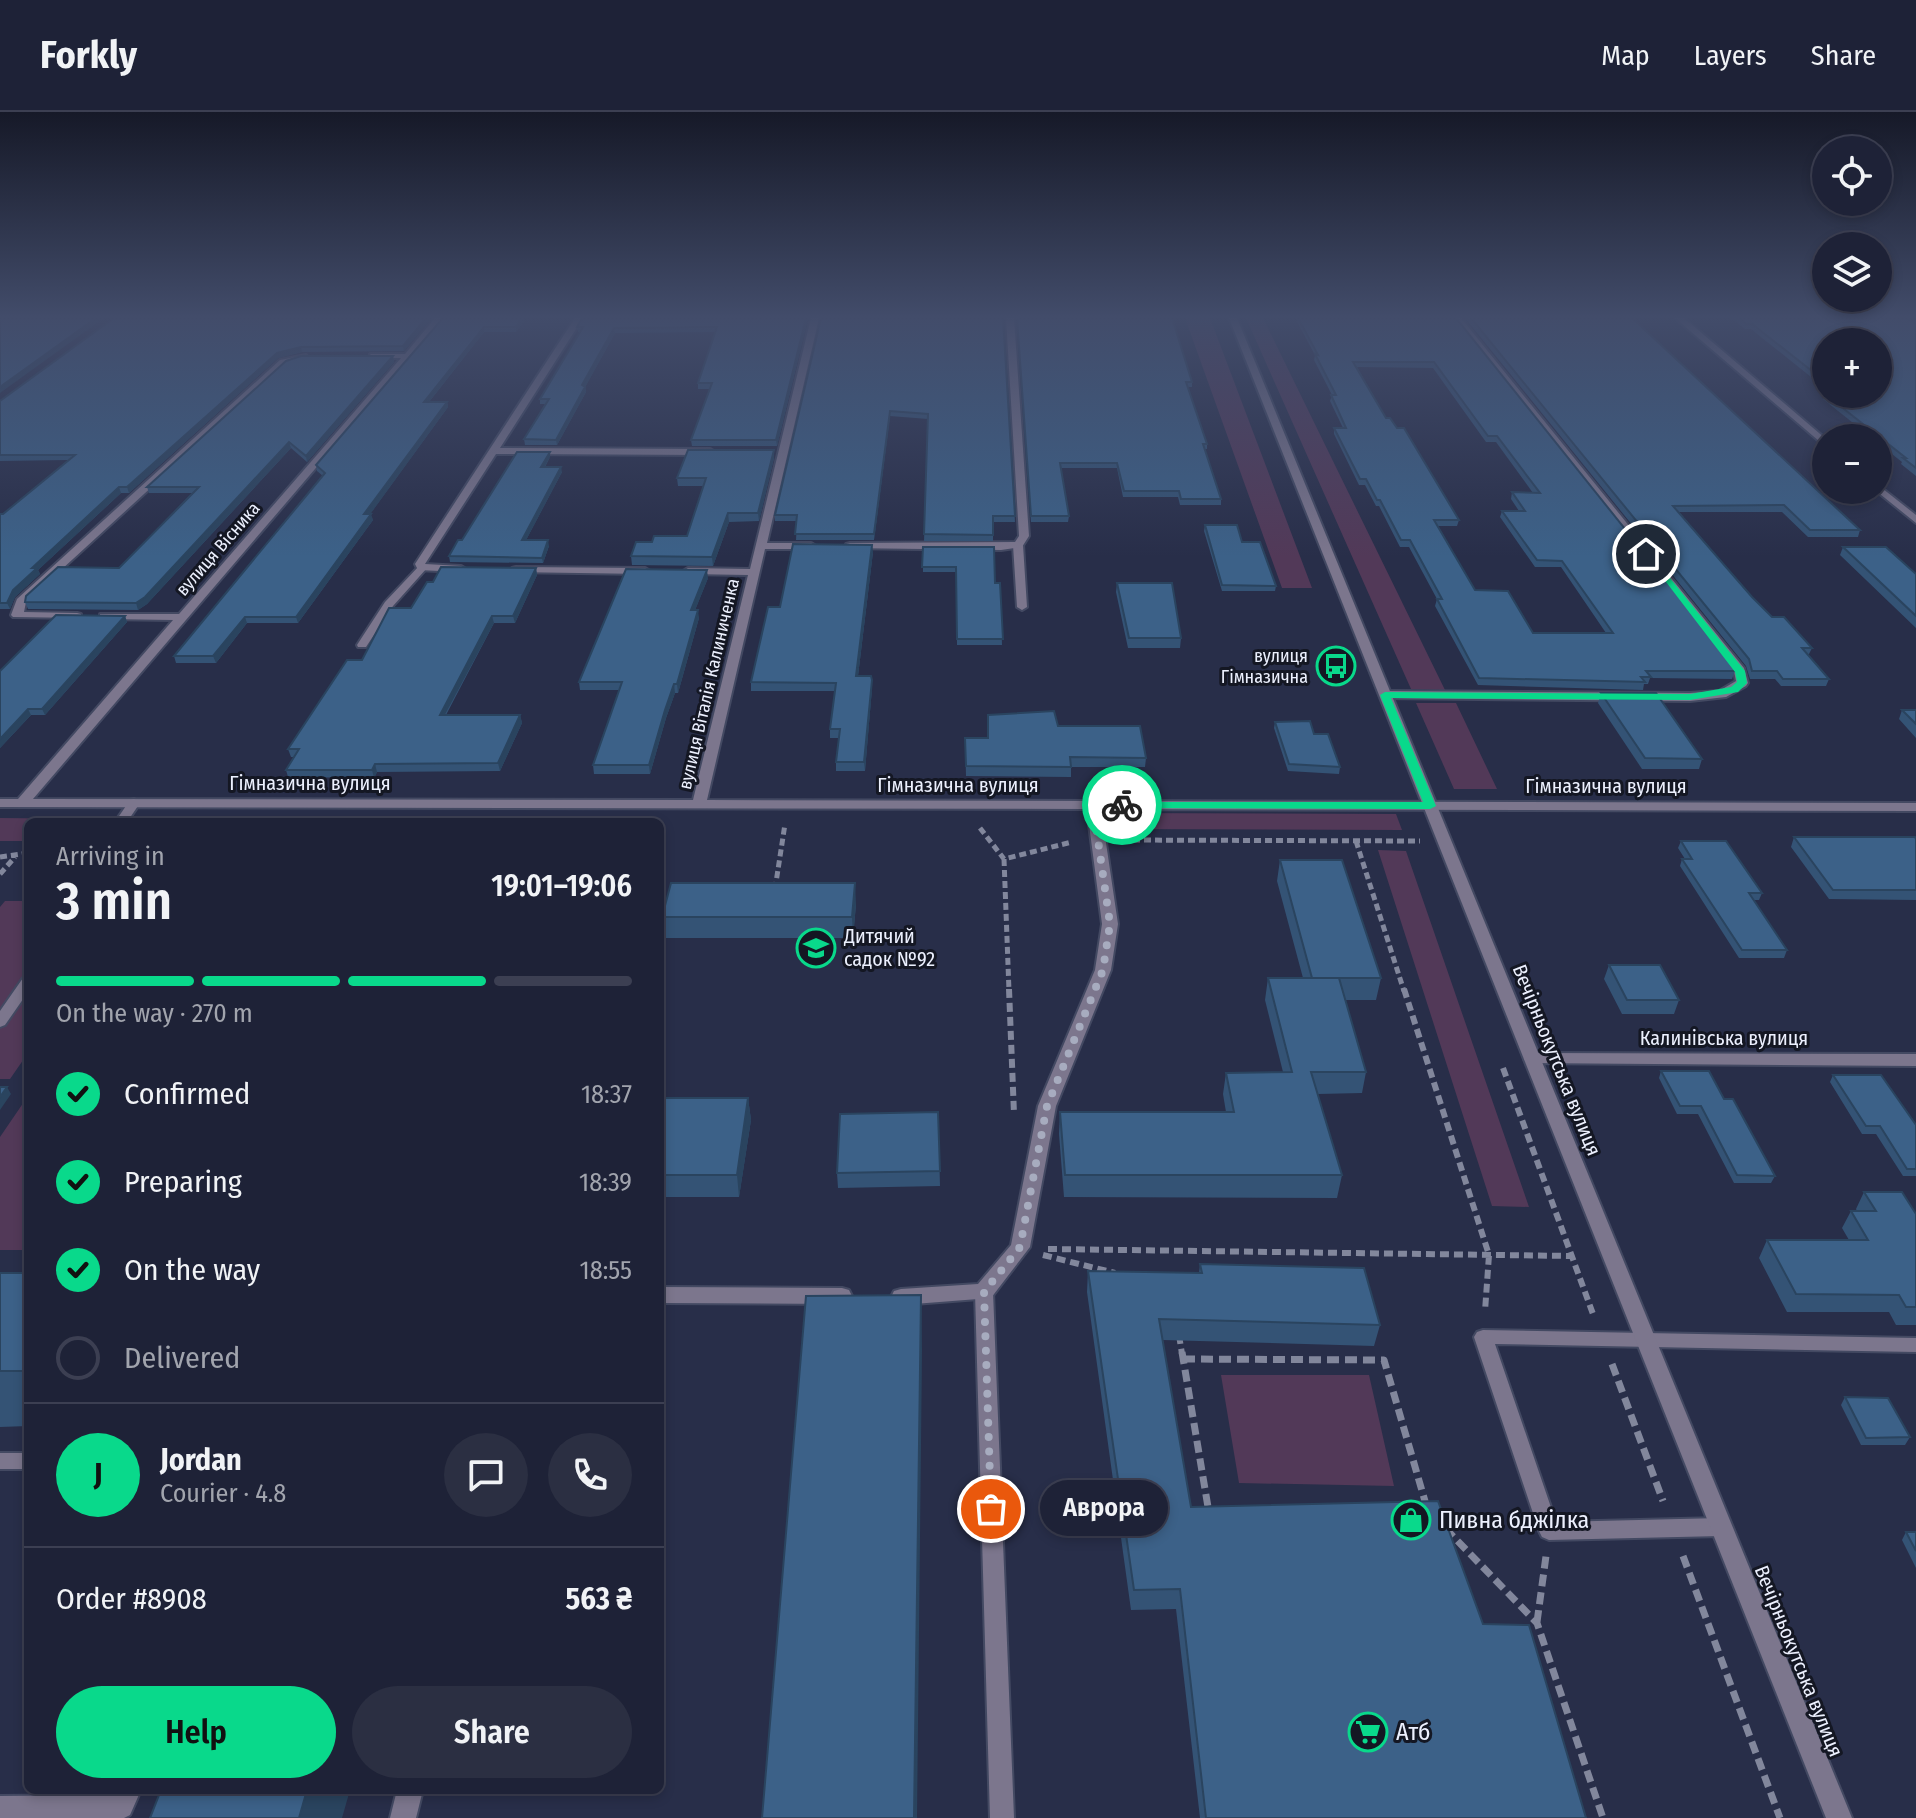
<!DOCTYPE html>
<meta charset="utf-8">
<style>
:root{--surface:#1e2237;--page:#2b2f42;--text:#f1f3f6;--muted:#a1a4ad;--line:#3c3f52;--accent:#09d98b}
body{margin:0;font-family:"Fira Sans Condensed",sans-serif;background:var(--page);color:var(--text);height:100vh;display:flex;flex-direction:column;font-size:30px;white-space:nowrap}
*{box-sizing:border-box;margin:0}
p{font-size:26px;color:var(--muted)}
.icon{flex:none;width:44px;height:44px;fill:none;stroke:currentColor;stroke-width:2;stroke-linecap:round;stroke-linejoin:round}
.map{position:relative;flex:1;overflow:hidden}
.panel{position:absolute;left:24px;top:706px;width:640px;height:976px;display:flex;flex-direction:column;background:var(--surface);border-radius:12px;box-shadow:0 4px 12px #0003,0 0 0 2px var(--line)}
.panel>*{flex:none}
.buttons{position:absolute;left:1812px;top:24px;display:grid;gap:16px}
.buttons a{display:grid;place-items:center;width:80px;height:80px;border-radius:50%;background:var(--surface);box-shadow:0 4px 12px #0003,0 0 0 2px var(--line);font-size:40px}
.pin{position:absolute;display:grid;place-items:center;width:68px;height:68px;color:#fff;margin:-34px;border:4px solid #fff;border-radius:50%;box-shadow:0 2px 8px #0007}
.courier{position:absolute;display:grid;place-items:center;width:80px;height:80px;margin:-40px;border:6px solid #09d98b;border-radius:50%;background:#fff;color:#222;box-shadow:0 2px 10px #0007}
.bubble{position:absolute;height:56px;border-radius:28px;background:var(--surface);box-shadow:0 4px 12px #0003,0 0 0 2px var(--line);font-size:26px;font-weight:600;line-height:56px;text-align:center}
.summary em{font-style:normal;font-weight:600}
.summary div{display:flex;flex-direction:column-reverse}
.summary{display:flex;align-items:center;justify-content:space-between;height:136px;padding:0 32px}
h1{font-size:52px;font-weight:600;line-height:60px}
.bar{display:grid;grid-template-columns:repeat(4,1fr);gap:12px 8px;align-content:center;height:96px;padding:0 32px}
.bar i{height:10px;border-radius:6px;background:var(--line)}
.bar .selected{background:var(--accent)}
.bar p{grid-column:span 4}
.line{display:flex;align-items:center;gap:20px;padding:0 32px;border-top:2px solid var(--line)}
.line div{flex:1}
.round{display:grid;place-items:center;flex:none;width:84px;height:84px;border-radius:42px;background:var(--page)}
ol{padding:0 32px;list-style:none}
li{display:flex;align-items:center;gap:24px;height:88px}
li p{margin-inline-start:auto}
li .icon{padding:8px;border-radius:50%;background:var(--accent);color:#111;stroke-width:4}
li:last-child{color:var(--muted)}
li i{width:44px;height:44px;border:4px solid var(--line);border-radius:50%}
.primary-button{display:flex;gap:16px;margin-top:auto;padding:16px 32px}
.primary-button a{flex:1;height:92px;border-radius:48px;background:var(--accent);color:#111;font-size:32px;font-weight:600;line-height:92px;text-align:center}
.primary-button a+a{background:var(--page);color:var(--text)}
header{display:flex;align-items:center;gap:48px;box-sizing:border-box;height:112px;padding:0 40px;background:var(--surface);border-bottom:2px solid var(--line)}
header strong{font-size:38px}
nav{display:flex;gap:44px;margin-inline-start:auto;font-size:28px}
.map>svg:first-child{display:block}
.green{fill:#523958}
.lines{fill:none;stroke-linecap:round;stroke-linejoin:round}
.service-casing{stroke:#434962;stroke-width:4}
.minor-casing{stroke:#434962;stroke-width:4}
.tertiary-casing{stroke:#434962;stroke-width:4}
.path-far2{stroke:#82879c;stroke-width:5;stroke-dasharray:7 4;stroke-linecap:butt}
.path-far1{stroke:#82879c;stroke-width:6;stroke-dasharray:9 5;stroke-linecap:butt}
.path{stroke:#82879c;stroke-width:7;stroke-dasharray:12 6;stroke-linecap:butt}
.service{fill:#7c768d;fill-rule:evenodd}
.minor{fill:#7c768d;fill-rule:evenodd}
.tertiary{fill:#7c768d;fill-rule:evenodd}
.wall{fill:#345375;fill-rule:evenodd}
.shaded-wall{fill:#2a445f}
.building{fill:#3c6188;stroke:#2a445f;stroke-width:2;fill-rule:evenodd}
.route{fill:#09d98b}
.done{stroke:#a7acbf;stroke-width:8;stroke-dasharray:0 14.4}
.labels{text-anchor:middle;dominant-baseline:central;stroke-width:6;stroke-linejoin:round;paint-order:stroke}
.far-street-label{font-size:18px;fill:#ecf0fe;stroke:#141723}
.far-poi-label{font-size:18px;fill:#ecf0fe;stroke:#141723;text-anchor:end}
.street-label{font-size:20px;fill:#ecf0fe;stroke:#141723}
.poi-label{font-size:20px;fill:#ecf0fe;stroke:#141723;text-anchor:start}
.near-poi-label{font-size:24px;fill:#ecf0fe;stroke:#141723;text-anchor:start}
</style>
<header>
<strong>Forkly</strong>
<nav><a>Map</a><a>Layers</a><a>Share</a></nav>
</header>
<div class="map">
<svg width="1916" height="1706" viewBox="0 0 1916 1706">
<rect width="100%" height="100%" fill="#282e49"/>
<path class="green" d="M1185 206H1210L1312 476H1282Z
M1246 206H1263L1445 578 1411 577Z
M1416 591H1456L1497 677H1454Z
M1108 701 1396 702 1402 718 1110 717Z
M0 706 100 707 98 710H28V729H0Z
M155 707H567L566 710H152Z
M1378 738 1406 739 1529 1095 1492 1094Z
M5 789H28V941L10 967H0V795Z
M28 984V1138H0V1025Z
M1221 1263H1369L1394 1374 1239 1371Z"/>
<g class="lines">
<g class="service-casing">
<path id="service" d="M1018 430 1023 433 1027 495 1022 498 1017 495 1013 433Z
M419 454 427 456 393 494 366 535H358L357 533 385 490Z
M134 687 140 691 127 710H115L130 688Z
M28 865V880L5 913 0 915V899L23 866Z
M984 1173 990 1175 993 1180 1014 1706H990L975 1180 978 1175Z
M1483 1218 1916 1226V1240L1495 1232 1556 1410 1721 1406 1728 1409 1731 1415 1728 1421 1721 1424 1549 1428 1542 1425 1539 1419 1474 1225 1477 1220Z
M0 1341H28V1357H0Z
M117 1678H141L130 1703 124 1706H0V1684L115 1683Z"/>
</g>
<g class="minor-casing">
<path id="minor" d="M435 206H444L33 687 693 688 748 463 688 462 683 459 688 456 750 457 811 206H819L767 431H811L816 434 811 437H765L707 688 1916 691V699L1101 697 1118 812 1111 858 1056 994 1030 1135 991 1186 901 1193 894 1191 891 1185 894 1179 901 1177 978 1172 1011 1133 1038 994 1095 858 1102 812 1087 697 0 695V687H18L173 508 104 507 100 506V502H179L401 246H373L370 242H405Z
M575 206H583L500 336 710 337 715 340 710 343 496 342 425 452 461 454 466 457 461 460 418 458 415 452Z
M1006 206H1014L1029 424 1022 435 1001 438 846 436V432L850 431 1015 430 1019 424Z
M1453 206H1461L1744 556 1748 571 1746 574 1726 585 1690 589 1381 586V580L1385 579 1690 581 1719 579 1736 569 1734 559Z
M1675 206H1684L1826 327V335Z
M306 243 309 247 286 252 26 490 24 500 77 501 81 502V506L13 505 11 503 17 487 280 248Z
M1878 373 1916 403V411L1875 378H1878Z
M516 455 645 456 650 459 645 462 512 460V456Z
M1533 941 1916 942V954L1527 951 1524 947 1527 943Z
M660 1175 842 1176 849 1178 852 1184 849 1190 842 1192 660 1191Z
M397 1678H423L416 1706H390Z"/>
</g>
<g class="tertiary-casing">
<path id="tertiary" d="M1229 206H1237L1852 1706H1826Z"/>
</g>
<path class="path-far2" d="M980 716 1004 747 1072 730
M1122 728 1420 729
M1356 729 1404 879
M0 745 28 741
M1004 747 1009 879
M0 762 15 745
M775 777 785 712"/>
<path class="path-far1" d="M1009 877 1014 1002
M1404 877 1489 1143 1485 1199
M1503 956 1593 1202
M1048 1137 1572 1144
M1043 1143 1115 1161
M1179 1223 1182 1242"/>
<path class="path" d="M1182 1240 1208 1395H1211
M1183 1247 1384 1248 1427 1396
M1612 1252 1663 1389
M1445 1416 1537 1511 1603 1706
M1683 1444 1780 1706
M1537 1510 1546 1444"/>
<use href="#service" class="service"/>
<use href="#minor" class="minor"/>
<use href="#tertiary" class="tertiary"/>
</g>
<path class="wall" d="M431 206 404 239 302 240 278 246 129 381H121L38 458 40 462 15 485 10 497H0V402H3L68 348 0 349V289Z
M442 206H526L516 220H484L429 290H447L448 295 370 402 373 408 298 511H247L216 551H176L174 544 323 364 317 359 316 353Z
M808 206 777 334H692L691 328 710 277H698V271L715 220 615 221 585 275 586 280 557 333H525L524 327 545 292H540V287L580 220H578L577 215Z
M821 206H1003L1015 410H993V429H924L928 307 890 304 874 428H796L797 409H775V403Z
M1017 206 1192 270V275H1188L1207 332V337H1205L1221 387V393H1180L1178 385H1123L1117 356H1061L1069 404 1068 410H1031Z
M1295 206H1456L1735 559 1732 567 1650 566 1648 572H1644L1643 578 1478 573 1435 494 1437 487 1409 435H1400L1379 394H1376L1365 373H1359L1334 322V316H1343L1330 289 1332 283 1314 248 1315 243ZM1357 255 1433 256 1486 330H1496L1533 381 1512 380 1511 387 1519 399H1502L1500 405 1535 455H1561L1606 521H1533L1475 478 1438 414H1457L1459 408 1386 306Z
M1465 206H1632L1860 418 1858 425H1808L1782 400H1679L1752 485 1772 505 1812 536 1808 544 1829 567 1826 574H1781L1775 567H1750L1746 554Z
M1731 206H1906L1916 212V364L1901 352 1902 350 1878 331V326H1872L1823 287 1825 282H1878L1826 230V277L1751 217H1745Z
M393 244 394 250 307 350 291 336 147 492 138 498 28 497 25 490 119 456 192 381H149L147 375Z
M550 345 545 355 562 360 526 428 549 434 543 451 450 450 449 444Z
M774 346 759 409 729 410 713 454 632 453 631 444 652 430 687 424 703 374H678L677 366Z
M1205 413 1242 430 1276 474 1275 479H1222L1204 419Z
M923 435 995 471H1000L1002 533H957L956 460H923Z
M1843 435 1916 462V516L1840 443Z
M873 440 858 564 872 576 865 659H836V650L839 626H830V617L835 579H751V570L780 495Z
M536 456 537 463 515 511H494L446 603H520L522 611 500 659 377 660 374 666 288 665 286 658 294 645H291L288 637 362 548 411 496Z
M708 466 695 498 699 506 678 581H675L666 606 650 662H594L593 653 619 578H580L579 570Z
M1117 471 1181 526 1180 536H1128L1116 480Z
M125 504 127 510 45 603H31L0 636V559Z
M1601 581 1702 647 1699 657H1642L1598 591Z
M1902 598H1916V626L1899 607Z
M1275 610 1314 622 1340 655 1339 662 1288 659 1274 616Z
M1058 614 1146 646 1145 655H1071V665L966 664 965 626H988Z
M1794 725 1916 727V788L1829 787 1791 735Z
M1681 729 1762 781 1759 788H1753L1787 838 1784 846H1739L1680 754 1682 747H1685L1678 736Z
M1280 748 1381 866 1376 888H1345L1366 960 1362 981 1318 982 1342 1063 1337 1086 1064 1085 1059 1022 1060 1000H1226L1223 982 1226 961 1283 960 1265 888 1268 866H1303L1277 769Z
M856 792 853 826H665L662 805Z
M1609 853 1679 888 1674 902H1622L1604 867Z
M1661 959 1724 987 1775 1064 1771 1071H1734L1698 1002H1677L1659 966Z
M1833 963 1916 1013V1064H1903L1876 1022H1862L1830 970Z
M660 986H748L751 1008 739 1085H660Z
M938 1000 940 1074 838 1076 837 1061Z
M1864 1080 1916 1102V1213H1896L1889 1200H1787L1759 1146 1767 1128H1849L1842 1116 1851 1099H1857L1856 1097Z
M1200 1152 1380 1213 1374 1234 1163 1228 1191 1395 1483 1512 1586 1706H1200L1176 1497 1131 1498 1087 1180 1088 1159 1199 1161Z
M0 1161H28V1314L0 1315Z
M1845 1285 1910 1325 1905 1333H1861L1841 1293Z
M1906 1420H1916V1456L1902 1428Z"/>
<path class="shaded-wall" d="M96 206H104L0 281V275Z
M426 206H431L404 239 403 234Z
M522 206H526L516 220V215Z
M806 206H808L777 334 776 328Z
M484 215V220L425 295 424 290Z
M614 216 615 221 583 279 582 273Z
M301 235 302 240 278 246 129 381 127 375 277 241Z
M393 244 394 250 307 350 306 344Z
M585 275 586 280 557 333 556 328Z
M447 290 448 295 366 408 364 402Z
M890 299V304L874 428V422Z
M289 330 291 336 147 492 138 498 136 491Z
M774 338V346L759 409 758 401Z
M550 340V345L542 360 541 355Z
M561 355 562 360 523 434 522 428Z
M119 375 121 381 38 458 40 462 15 485 10 497 7 491 13 478 32 456Z
M728 401 729 410 713 454 712 445Z
M371 402 373 408 298 511 296 505Z
M548 428 549 434 543 451 542 446Z
M872 433 873 440 857 572 856 564Z
M536 456 537 463 515 511 513 504Z
M707 458 708 466 692 506 691 498Z
M698 498 699 506 678 581 677 572Z
M125 504 127 510 45 603 42 597Z
M492 504 494 511 441 610 440 603Z
M245 505 247 511 216 551 213 544Z
M872 568V576L865 659 864 650Z
M674 572 675 581 666 606 650 662 649 653 665 598Z
M28 597 31 603 0 636V627Z
M520 603 522 611 500 659 498 651Z
M375 652 377 660 374 666 372 658Z
M855 771 856 792 853 826 852 805Z
M7 975 11 982 0 998V985Z
M748 986 751 1008 739 1085 737 1063Z
M921 1183 922 1239 917 1706H914Z
M307 1678H350L342 1706H299Z"/>
<path class="building" d="M0 206H96L0 275Z
M114 206H426L403 234 301 235 277 241 127 375H119L32 456H37L13 478 7 491H0V402H3L75 343H0V289Z
M443 206H522L516 215H484L424 290H447L364 402H371L296 505H245L213 544H174L325 361 316 353Z
M582 206H806L776 328H691L712 271H698L717 215 614 216 582 273 585 275 556 328 524 327 549 287H540L583 215H577Z
M821 206H1003L1015 404H993V423L924 422 928 302 890 299 874 422H795L797 403H775Z
M1017 206H1172L1192 270H1186L1207 332H1203L1221 387H1181L1179 379H1124L1117 351H1060L1069 404H1031Z
M1298 206H1456L1734 553 1735 559H1646L1651 565H1641L1645 570 1479 566 1437 487H1442L1410 428H1401L1380 388H1377L1366 367H1360L1334 316H1346L1331 283H1336L1315 242 1318 243ZM1353 250H1434L1488 324H1497L1540 381 1512 380 1525 399H1502L1537 448 1562 449 1613 521H1533L1508 479 1475 478 1434 408H1459L1404 316H1397L1390 306H1386Z
M1471 206H1632L1860 418H1810L1784 393 1673 394 1752 485 1772 505H1784L1812 536H1802L1829 567H1783L1777 559H1752L1749 547Z
M1739 206H1906L1916 212V356L1903 346H1906L1825 282H1878V230H1826V270L1752 212H1746Z
M301 244H393L306 344 289 330 145 485 136 491 25 490 26 484 58 455 119 456 199 375H147L286 249Z
M688 338H774L758 401H728L712 445 631 444 636 430H652L654 424H687L706 366H677Z
M517 340H550L541 355H561L522 428H548L542 446 449 444 458 428H462Z
M1205 413H1237L1242 430H1260L1276 474 1222 473Z
M793 432 872 433 856 564H871L872 568 864 650H836L840 617H830L836 571 751 570 768 495H780Z
M923 435H994L995 471H1000L1003 527H957L956 455H922Z
M1843 435H1886L1916 462V504Z
M441 455 536 456 513 504H492L440 603H520L498 651 375 652 372 658H286L299 637H288L347 548H362L389 496H411L427 470H433Z
M626 457 707 458 691 498H698L677 572H674L665 598 649 653H593L622 570H579Z
M1117 471H1172L1181 526H1129Z
M56 503 125 504 42 597H28L0 627V559Z
M1601 581H1656L1702 647 1645 646Z
M1902 598H1916V612Z
M1054 599 1058 614H1140L1146 646 1070 645 1071 655 966 654 965 626H988V603Z
M1310 609 1314 622H1328L1340 655 1289 652 1275 610Z
M1794 725H1915L1916 727V778H1833Z
M1681 729H1726L1762 781H1749L1787 838H1742L1682 747H1692Z
M1280 748H1342L1381 866H1312Z
M671 771H855L852 805H662Z
M1609 853H1660L1679 888H1627Z
M1268 866H1339L1366 960H1311L1342 1063H1065L1060 1000H1234L1226 961 1292 960Z
M1661 959H1709L1724 987H1733L1775 1064 1737 1063 1701 994H1680Z
M1833 963H1881L1916 1013V1057H1907L1880 1014H1866Z
M0 975H7L0 985Z
M660 986H748L737 1063H660Z
M938 1000 940 1059 837 1061 840 1002Z
M1864 1080H1902L1916 1102V1195H1906L1899 1183 1796 1182 1767 1128H1868L1851 1099H1876Z
M1200 1152 1364 1156 1380 1213 1159 1207 1191 1395 1438 1389 1483 1512 1529 1513 1586 1706H1206L1180 1477 1134 1478 1088 1159 1202 1161Z
M0 1161H28V1259H0Z
M921 1183 914 1706H762L806 1184Z
M1845 1285 1888 1286 1910 1325 1866 1326Z
M1906 1420H1916V1439Z
M161 1678H307L299 1706H150Z"/>
<linearGradient id="sky" x2="0" y2="1"><stop stop-color="#161928"/><stop offset="0.46" stop-color="#424c6a"/><stop offset="1" stop-color="#424c6a" stop-opacity="0"/></linearGradient>
<rect width="1916" height="445" fill="url(#sky)"/>
<path class="route" d="M1643 440H1649L1745 559 1747 571 1738 580 1690 588 1391 586 1436 694 1430 697 1122 696 1116 693 1122 690H1423L1380 583 1385 580 1690 582 1731 575 1737 570 1735 560Z"/>
<g class="lines">
<path class="done" d="M991 1397 984 1180 1020 1135 1047 994 1103 858 1110 812 1093 693H1122"/>
</g>
<defs>
<g id="bus-ring" transform="scale(2)"><circle r="9.5" fill="#141723" stroke="#09d98b" stroke-width="1.5"/><path d="M-5-6H5V4H4V6H2V4H-2V6H-4V4H-5ZM-3.5-4V0h7V-4ZM-3.5 1.2v1.5H-2V1.2ZM2 1.2v1.5H3.5V1.2Z" fill="#09d98b"/></g>
<g id="school-ring" transform="scale(2)"><circle r="9.5" fill="#141723" stroke="#09d98b" stroke-width="1.5"/><path d="M0-5L7-2L0 1L-7-2ZM-4 1L0 2.5L4 1V4Q0 6-4 4Z" fill="#09d98b"/></g>
<g id="shop-ring" transform="scale(2)"><circle r="9.5" fill="#141723" stroke="#09d98b" stroke-width="1.5"/><path d="M-5-2.5h2.3a2.7 3.5 0 0 1 5.4 0H5L5.5 6h-11ZM-1.5-2.5h3a1.5 2.3 0 0 0-3 0Z" fill="#09d98b"/></g>
<g id="supermarket-ring" transform="scale(2)"><circle r="9.5" fill="#141723" stroke="#09d98b" stroke-width="1.5"/><path d="M-6-5.5h2.5l.6 2H6L4.5 2H-2.5L-4.4-4H-6ZM-1.5 3.2a1.3 1.3 0 1 0 .1 0ZM3 3.2a1.3 1.3 0 1 0 .1 0Z" fill="#09d98b"/></g>
</defs>
<g fill-rule="evenodd">
<use href="#bus-ring" x="1336" y="554"/>
<use href="#school-ring" x="816" y="836"/>
<use href="#shop-ring" x="1411" y="1408"/>
<use href="#supermarket-ring" x="1368" y="1620"/>
</g>
<g class="labels">
<g class="far-street-label">
<text transform="translate(218 437) rotate(-49)">вулиця Вісника</text>
<text transform="translate(709 572) rotate(-77)">вулиця Віталія Калиниченка</text>
</g>
<g class="far-poi-label">
<text x="1308" y="544">вулиця<tspan x="1308" dy="21">Гімназична</tspan></text>
</g>
<g class="street-label">
<text x="310" y="671">Гімназична вулиця</text>
<text x="958" y="673">Гімназична вулиця</text>
<text x="1606" y="674">Гімназична вулиця</text>
<text x="1724" y="926">Калинівська вулиця</text>
<text transform="translate(1557 948) rotate(68)">Вечірньокутська вулиця</text>
<text transform="translate(1799 1549) rotate(68)">Вечірньокутська вулиця</text>
</g>
<g class="poi-label">
<text x="844" y="824">Дитячий<tspan x="844" dy="23">садок №92</tspan></text>
</g>
<g class="near-poi-label">
<text x="1439" y="1408">Пивна бджілка</text>
<text x="1396" y="1620">Атб</text>
</g>
</g>
</svg>
<div class="buttons">
<a><svg class="icon" aria-label="locate" viewBox="0 0 24 24"><circle cx="12" cy="12" r="6"/><path d="M12 2v4M12 18v4M2 12h4M18 12h4"/></svg></a>
<a><svg class="icon" aria-label="layers" viewBox="0 0 24 24"><path d="M12 4l9 5-9 5-9-5zM3 14l9 5 9-5"/></svg></a>
<a>+</a>
<a>−</a>
</div>
<div class="pin" style="left:991px;top:1397px;background:#ea580c"><svg class="icon" aria-label="bag" viewBox="0 0 24 24"><path d="M5 8h14l-1 12H6zM9 8a3 3 0 0 1 6 0"/></svg></div>
<div class="pin" style="left:1646px;top:442px;background:#1f2937"><svg class="icon" aria-label="home" viewBox="0 0 24 24"><path d="M3 11l9-7 9 7M6 9v11h12V9"/></svg></div>
<div class="courier" style="left:1122px;top:693px"><svg class="icon" aria-label="bike" viewBox="0 0 24 24"><circle cx="6" cy="16" r="4"/><circle cx="18" cy="16" r="4"/><path d="M6 16l4-8h5l3 8M10 8l3 8H6M13 5h3"/></svg></div>
<div class="bubble" style="left:1040px;top:1368px;width:128px">Аврора</div>
<section class="panel">
<div class="summary"><div><h1>3 min</h1><p>Arriving in</p></div><em>19:01–19:06</em></div>
<div class="bar"><i class="selected"></i><i class="selected"></i><i class="selected"></i><i></i><p>On the way · 270 m</p></div>
<ol>
<li><svg class="icon" aria-label="check" viewBox="0 0 24 24"><path d="M5 12l5 5 9-10"/></svg>Confirmed<p>18:37</p></li>
<li><svg class="icon" aria-label="check" viewBox="0 0 24 24"><path d="M5 12l5 5 9-10"/></svg>Preparing<p>18:39</p></li>
<li><svg class="icon" aria-label="check" viewBox="0 0 24 24"><path d="M5 12l5 5 9-10"/></svg>On the way<p>18:55</p></li>
<li><i></i>Delivered</li>
</ol>
<div class="line" style="height:144px"><b class="round" style="background:var(--accent);color:#111">J</b><div><b>Jordan</b><p>Courier · 4.8</p></div><a class="round"><svg class="icon" aria-label="chat" viewBox="0 0 24 24"><path d="M4 5h16v11H9l-5 4z"/></svg></a><a class="round"><svg class="icon" aria-label="phone" viewBox="0 0 24 24"><path d="M5 4h4l2 5-3 2q2 4 5 5l2-3 5 2v4C11 20 4 13 5 4z"/></svg></a></div>
<div class="line" style="height:104px"><div>Order #8908</div><b>563 ₴</b></div>
<div class="primary-button"><a>Help</a><a>Share</a></div>
</section>
</div>
